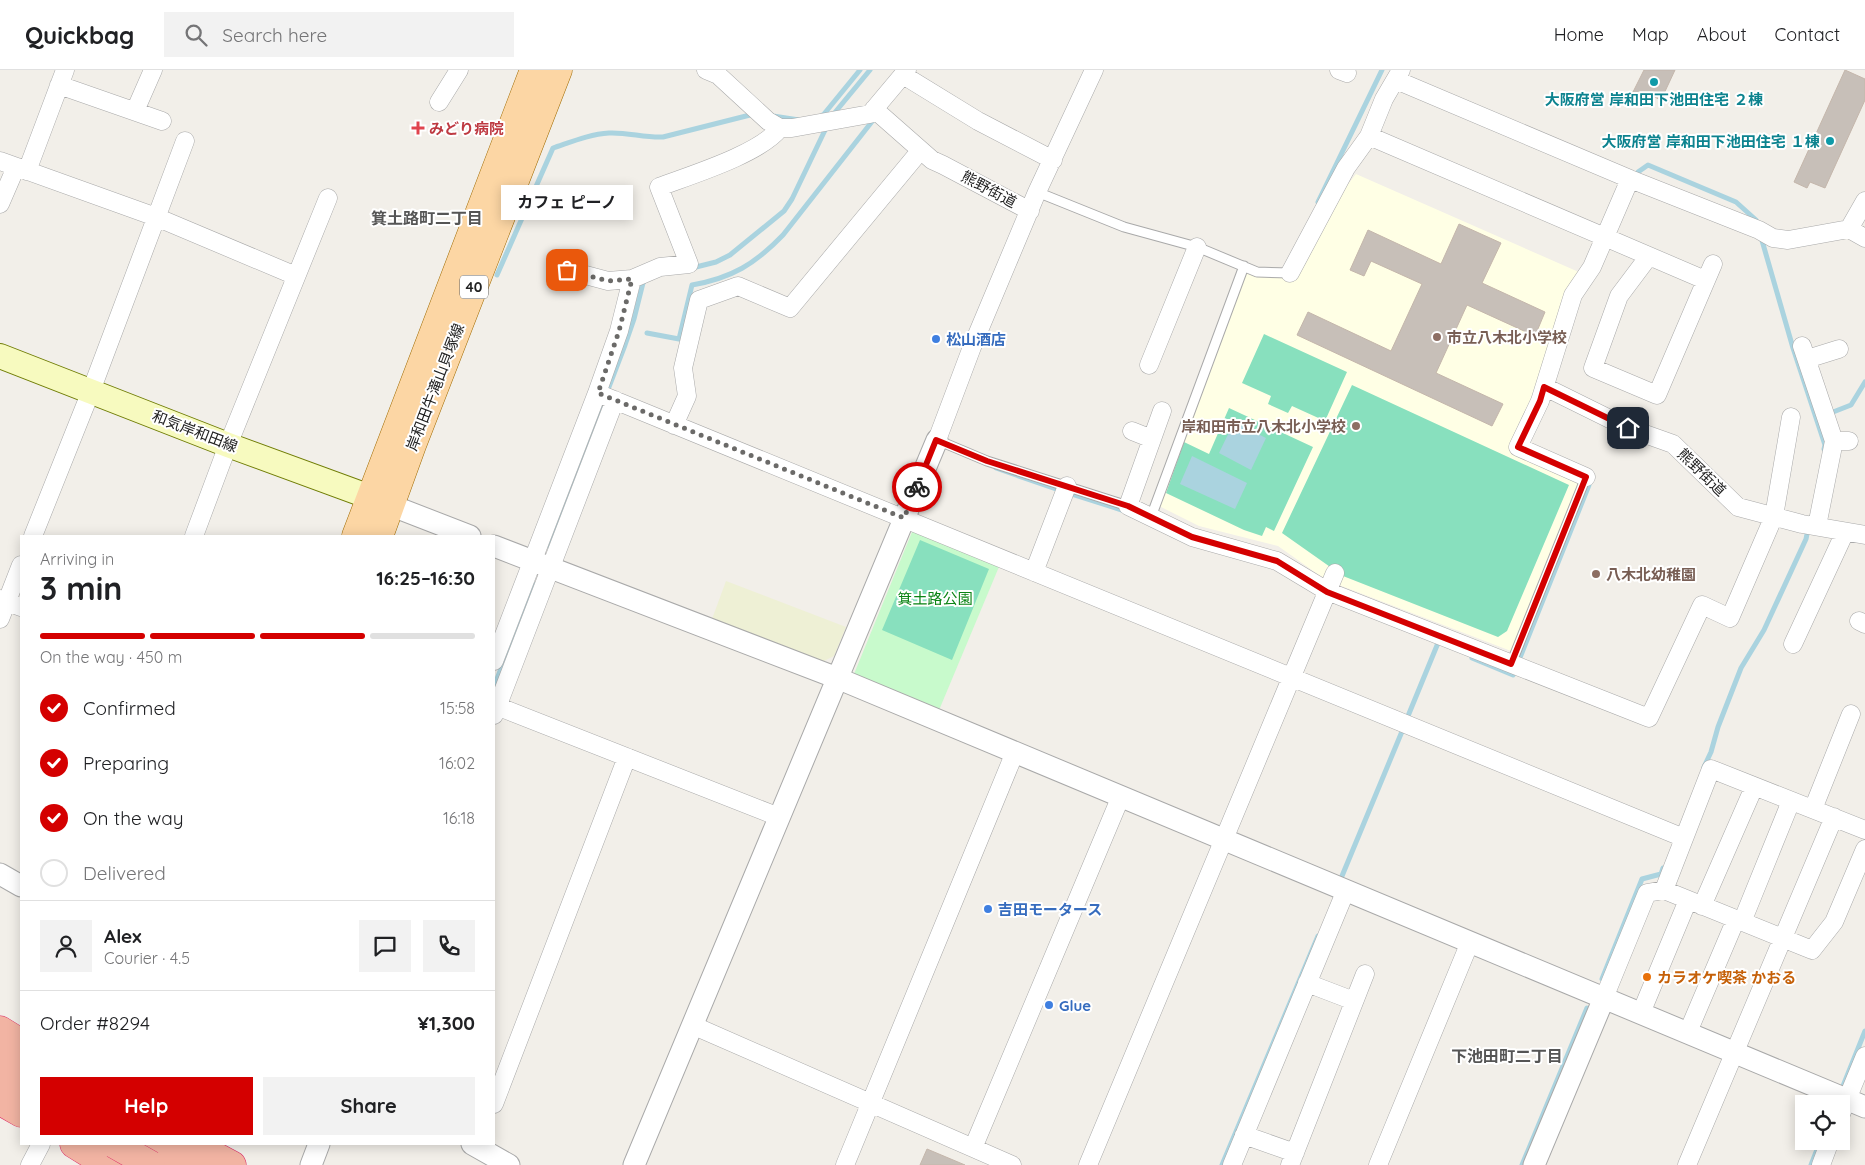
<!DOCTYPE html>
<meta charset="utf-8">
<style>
:root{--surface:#fff;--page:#f2f2f2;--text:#202124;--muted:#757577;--line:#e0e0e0;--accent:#d40000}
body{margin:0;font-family:Quicksand,"Noto Sans JP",sans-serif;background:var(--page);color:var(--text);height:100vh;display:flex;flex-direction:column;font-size:19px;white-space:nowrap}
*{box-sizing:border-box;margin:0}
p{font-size:16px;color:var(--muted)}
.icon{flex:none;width:28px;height:28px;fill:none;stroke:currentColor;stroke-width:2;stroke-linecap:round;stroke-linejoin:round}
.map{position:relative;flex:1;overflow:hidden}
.side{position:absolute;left:20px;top:465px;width:475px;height:610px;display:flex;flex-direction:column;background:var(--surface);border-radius:0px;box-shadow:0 2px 12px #0003}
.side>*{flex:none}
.buttons{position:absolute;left:1795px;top:1025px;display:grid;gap:10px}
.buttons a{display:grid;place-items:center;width:55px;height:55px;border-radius:0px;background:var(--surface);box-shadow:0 2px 12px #0003;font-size:25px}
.pin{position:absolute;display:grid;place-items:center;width:42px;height:42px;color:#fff;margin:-21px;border-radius:10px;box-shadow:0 2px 8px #0006}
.courier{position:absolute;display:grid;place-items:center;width:50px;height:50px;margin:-25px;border:4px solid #d40000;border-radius:50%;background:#fff;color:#222;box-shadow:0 1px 6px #0007}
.bubble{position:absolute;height:35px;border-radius:0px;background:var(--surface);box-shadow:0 2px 12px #0003;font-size:16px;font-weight:700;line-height:35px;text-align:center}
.headline em{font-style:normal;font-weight:700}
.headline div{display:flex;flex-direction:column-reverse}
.headline{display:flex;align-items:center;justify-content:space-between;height:85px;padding:0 20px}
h1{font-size:32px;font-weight:700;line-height:38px}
.bar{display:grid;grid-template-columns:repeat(4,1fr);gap:8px 5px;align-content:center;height:60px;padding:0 20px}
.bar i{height:6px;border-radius:4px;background:var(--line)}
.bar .selected{background:var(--accent)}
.bar p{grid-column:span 4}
.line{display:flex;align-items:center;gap:12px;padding:0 20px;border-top:1px solid var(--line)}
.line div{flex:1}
.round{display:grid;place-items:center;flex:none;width:52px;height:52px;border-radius:0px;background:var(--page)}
ol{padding:0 20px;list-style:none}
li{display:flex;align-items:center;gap:15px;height:55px}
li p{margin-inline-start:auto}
li .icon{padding:5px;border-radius:50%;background:var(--accent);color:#fff;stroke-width:4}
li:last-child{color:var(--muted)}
li i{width:28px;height:28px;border:2px solid var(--line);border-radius:50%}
.cta{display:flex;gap:10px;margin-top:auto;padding:10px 20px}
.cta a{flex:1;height:58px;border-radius:0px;background:var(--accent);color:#fff;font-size:20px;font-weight:700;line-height:58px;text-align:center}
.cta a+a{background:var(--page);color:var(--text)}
header{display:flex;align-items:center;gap:30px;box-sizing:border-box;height:70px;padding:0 25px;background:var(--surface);border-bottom:1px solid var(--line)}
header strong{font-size:24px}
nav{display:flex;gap:28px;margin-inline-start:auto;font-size:18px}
.search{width:350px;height:45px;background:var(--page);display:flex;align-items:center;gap:12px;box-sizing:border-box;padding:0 18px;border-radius:0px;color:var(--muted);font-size:19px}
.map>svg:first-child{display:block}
.education{fill:#ffffe5}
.farmland{fill:#eef0d5}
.park{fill:#c8facc}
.pitch{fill:#88e0be}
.water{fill:#aad3df}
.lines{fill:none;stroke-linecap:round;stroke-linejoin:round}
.stream{stroke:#aad3df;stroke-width:5}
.building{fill:#c7bfb8;stroke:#c4b6ab}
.service-casing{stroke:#a9a9a9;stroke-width:11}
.minor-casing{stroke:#a9a9a9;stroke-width:19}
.tertiary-casing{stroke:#a9a9a9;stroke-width:23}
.secondary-casing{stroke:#707d05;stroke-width:26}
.primary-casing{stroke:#a06b00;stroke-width:29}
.trunk-casing{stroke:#dc2a67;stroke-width:29}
.service{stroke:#fff;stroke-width:9}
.minor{stroke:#fff;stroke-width:18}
.tertiary{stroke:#fff;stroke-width:21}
.secondary{stroke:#f7fabf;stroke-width:24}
.primary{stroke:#fcd6a4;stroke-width:28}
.trunk{stroke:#f2b4a3;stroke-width:28}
.trunk-bridge-casing{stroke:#dc2a67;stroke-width:29;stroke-linecap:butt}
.trunk-bridge{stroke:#f2b4a3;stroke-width:28}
.done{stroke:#6b6a68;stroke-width:5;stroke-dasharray:0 9}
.route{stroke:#d40000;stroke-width:6}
.culture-dot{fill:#0f9aa8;stroke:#fff;stroke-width:2}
.health-dot{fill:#e0444e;stroke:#fff;stroke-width:2}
.education-dot{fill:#8d6e63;stroke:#fff;stroke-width:2}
.shop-dot{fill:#3f7fe0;stroke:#fff;stroke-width:2}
.food-dot{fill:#e8710a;stroke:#fff;stroke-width:2}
.labels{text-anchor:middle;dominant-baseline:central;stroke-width:4;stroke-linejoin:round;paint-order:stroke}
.shield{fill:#fff;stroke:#646464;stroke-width:1}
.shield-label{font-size:14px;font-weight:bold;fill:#222}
.culture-label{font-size:15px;font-weight:bold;fill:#0d838f;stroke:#fff}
.health-label{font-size:15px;font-weight:bold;fill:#be3a42;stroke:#fff;text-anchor:start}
.street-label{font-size:15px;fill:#222;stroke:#fff}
.education-label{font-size:15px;font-weight:bold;fill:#785e54;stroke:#fff;text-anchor:start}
.shop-label{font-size:15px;font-weight:bold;fill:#366cbe;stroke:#fff;text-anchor:start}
.park-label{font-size:15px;fill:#0c8416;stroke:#fff}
.food-label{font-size:15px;font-weight:bold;fill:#c56008;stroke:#fff;text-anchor:start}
.neighbourhood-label{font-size:16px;font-weight:bold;fill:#555;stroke:#fff}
</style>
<header>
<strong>Quickbag</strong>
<div class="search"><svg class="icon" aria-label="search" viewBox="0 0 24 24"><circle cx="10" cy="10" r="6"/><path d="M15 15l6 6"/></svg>Search here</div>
<nav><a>Home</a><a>Map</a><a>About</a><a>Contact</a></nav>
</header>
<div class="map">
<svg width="1865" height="1095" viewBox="0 0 1865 1095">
<rect width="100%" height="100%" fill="#f2efe9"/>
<path class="education" d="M1356 104 1581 203 1512 381 1580 413 1511 581 1326 510 1278 476 1199 456 1159 436 1245 201 1296 208 1338 127Z"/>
<path class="farmland" d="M726 511 846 557 834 586 822 592 712 549Z"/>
<path class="park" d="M918 459 1001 492 937 645 858 612 854 604 912 462Z"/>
<path class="pitch" d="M1264 264 1347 302 1325 351 1292 336 1288 343 1268 334 1271 326 1242 313Z
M1352 315 1569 415 1507 561 1498 567 1343 506 1282 463Z
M1229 338 1313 377 1274 461 1266 457 1262 466 1244 460 1166 423 1184 372 1209 384Z
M920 470 989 499 952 590 882 560Z"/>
<path class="water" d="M1234 352 1266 368 1251 400 1219 383Z
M1192 386 1247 413 1235 439 1180 414Z"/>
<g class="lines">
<path class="stream" d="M773 46 799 50
M832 46 870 0
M820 47 824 44 860 0
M1638 102 1648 95 1736 132 1756 150 1758 154
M1318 132 1382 0
M1761 167 1793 278 1825 375 1824 379
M692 198 716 192 730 185 784 141 792 129 827 56
M497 205 553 78C571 72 590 64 609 63 627 62 645 68 663 67L754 44
M647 263 679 269 692 215C732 208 755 194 783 165L874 49
M1828 344 1851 335 1865 312
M996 398 1059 420
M1072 424 1125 441
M548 476 625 275 634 249 643 213 646 209
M1472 588 1513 605 1589 415 1585 413
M494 617 533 514
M1408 646 1438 573
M1704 697 1711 682 1718 657 1741 598 1764 560 1806 469 1808 459
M1342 806 1403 659
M1602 909 1642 809 1661 804 1663 798
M1841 1021 1865 961
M1222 1095 1318 866
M1522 1095 1587 938
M1811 1095 1820 1072"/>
</g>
<path class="building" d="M1644 0H1675L1661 30 1648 24 1644 31 1632 24Z
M1845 0 1865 9V30L1825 118 1810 112 1807 118 1794 112Z
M1459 154 1501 173 1482 213 1545 242 1535 266 1467 235 1436 303 1503 334 1492 356 1297 265 1308 242 1391 281 1422 214 1371 191 1364 206 1350 200 1368 160 1441 194Z
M927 1079 965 1095H920Z"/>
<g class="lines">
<g class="service-casing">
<path id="service" d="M1037 122 1124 157 1197 177 1257 202 1290 203
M937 370 987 391 1128 436
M1151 447 1244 196
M1511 594 1586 407"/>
</g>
<g class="minor-casing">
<path id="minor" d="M706 0 718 5 768 51 780 58H792L870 44 907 0
M1339 0 1347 3
M903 5 978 51 1053 90
M1396 10 1630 109 1759 160 1773 168 1788 170 1849 159 1865 168
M59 15 162 51
M439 32 459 0
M874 39 932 90 943 95 1030 141
M135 41 153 0
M1369 66 1705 210
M0 91 156 147 296 206
M27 101 65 0
M0 134 16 97
M1849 159 1865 131
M1649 186 1619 226 1593 298 1657 325 1713 194
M1290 203 1346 98 1369 66 1384 29 1401 0
M632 209 660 197 689 194 659 117C691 105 760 84 780 58
M1802 276 1834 371 1817 456
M1807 289 1839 279
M1149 295 1197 177
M1545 317 1628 358 1673 374 1738 437 1802 454 1865 465
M597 323 1684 768
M1162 341 1128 436 1192 467 1277 491 1327 521 1649 648 1702 535 1730 548 1774 446 1791 347
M674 355 687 326 683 298 699 230 738 216 790 238 920 81
M1132 361 1152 369
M937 370 972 277 1037 122 1094 0
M1834 371H1849
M1586 407 1518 377 1540 331 1573 225 1592 197 1630 109
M33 466 91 321 185 71
M194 466 228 375 328 128
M1034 502 1067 416
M0 529 21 537
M0 549 21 495
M1859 551 1865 554
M1793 574 1845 462
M494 591 597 323 619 261 632 209 608 211 567 200
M494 635 779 747
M494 645 615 330
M1813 739 1851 644
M1664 820 1812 880 1834 852 1865 779
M1702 836 1754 717
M1742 852 1791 731
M1307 913 1354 931
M1604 928 1647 823 1664 820 1711 699 1865 760
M1641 943 1688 830
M692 955 1012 1095
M1688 962 1736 849
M494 1034 627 687
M1841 1044 1865 986
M1244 1065 1295 1083
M973 1078 1121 726
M30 1095 41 1074
M845 1095 1015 682
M1088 1095 1335 503
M1232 1095 1346 820
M1290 1095 1365 904
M1378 1095 1470 872
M1687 1095 1834 747
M1821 1095 1830 1071"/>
</g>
<g class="tertiary-casing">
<path id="tertiary" d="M390 435 470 466
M494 476 837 608 1865 1037
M0 804 21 816
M472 1074 509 1095
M311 1095 319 1074
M634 1095 937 370
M1534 1095 1604 928"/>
</g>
<g class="secondary-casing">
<path id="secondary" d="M0 286 228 375 389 434"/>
</g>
<g class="primary-casing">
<path id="primary" d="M356 466 534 0
M379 466 412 375 558 0"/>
</g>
<g class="trunk-casing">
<path id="trunk" d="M0 960 21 973
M0 985 21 997
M0 1008 21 1021
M0 1031 21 1043
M74 1074 108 1095
M155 1074 192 1095
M193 1074 232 1095"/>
</g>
<use href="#service" class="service"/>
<use href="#minor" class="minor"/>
<use href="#tertiary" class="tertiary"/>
<use href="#secondary" class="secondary"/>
<use href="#primary" class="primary"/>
<use href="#trunk" class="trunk"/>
<g class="trunk-bridge-casing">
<path id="trunk-bridge" d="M114 1074 151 1095"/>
</g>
<use href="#trunk-bridge" class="trunk-bridge"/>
</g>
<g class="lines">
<path class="done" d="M567 200 608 211 632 209 619 261 598 323 904 448 917 417"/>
<path class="route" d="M917 417 936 370 987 391 1128 436 1192 467 1277 491 1327 522 1511 594 1586 407 1518 377 1540 331 1544 317 1628 358"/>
</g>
<g class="culture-dot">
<circle cx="1654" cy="12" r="5"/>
<circle cx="1830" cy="71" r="5"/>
</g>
<path class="health-dot" d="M415.5 50.5h5v5h5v5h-5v5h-5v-5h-5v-5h5z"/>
<g class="education-dot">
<circle cx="1437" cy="267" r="5"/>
<circle cx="1356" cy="356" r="5"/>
<circle cx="1596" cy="504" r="5"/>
</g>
<g class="shop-dot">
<circle cx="936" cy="269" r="5"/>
<circle cx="988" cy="839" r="5"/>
<circle cx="1049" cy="935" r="5"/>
</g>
<circle class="food-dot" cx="1647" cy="907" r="5"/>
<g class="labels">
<rect class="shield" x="460" y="205.5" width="28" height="23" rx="4"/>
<g class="shield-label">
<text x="474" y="217">40</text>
</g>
<g class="culture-label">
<text x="1654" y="29">大阪府営 岸和田下池田住宅 ２棟</text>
<text x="1820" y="71" text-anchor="end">大阪府営 岸和田下池田住宅 １棟</text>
</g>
<g class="health-label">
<text x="429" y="58">みどり病院</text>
</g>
<g class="street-label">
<text transform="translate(989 119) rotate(28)">熊野街道</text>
<text transform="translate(435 317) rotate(-69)">岸和田牛滝山貝塚線</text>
<text transform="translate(195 361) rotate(21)">和気岸和田線</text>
<text transform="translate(1702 402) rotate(44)">熊野街道</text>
</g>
<g class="education-label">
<text x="1447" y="267">市立八木北小学校</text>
<text x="1346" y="356" text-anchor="end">岸和田市立八木北小学校</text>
<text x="1606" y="504">八木北幼稚園</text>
</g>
<g class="shop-label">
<text x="946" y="269">松山酒店</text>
<text x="998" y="839">吉田モータース</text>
<text x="1059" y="935">Glue</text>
</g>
<g class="park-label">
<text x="935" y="528">箕土路公園</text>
</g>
<g class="food-label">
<text x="1657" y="907">カラオケ喫茶 かおる</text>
</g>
<g class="neighbourhood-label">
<text x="427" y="148">箕土路町二丁目</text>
<text x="1507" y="986">下池田町二丁目</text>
</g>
</g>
</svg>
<div class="buttons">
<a><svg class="icon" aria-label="locate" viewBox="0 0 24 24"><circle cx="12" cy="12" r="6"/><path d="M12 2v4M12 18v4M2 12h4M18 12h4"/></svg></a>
</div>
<div class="pin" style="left:567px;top:200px;background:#ea580c"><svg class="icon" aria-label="bag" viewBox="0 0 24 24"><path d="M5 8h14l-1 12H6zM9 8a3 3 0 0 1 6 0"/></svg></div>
<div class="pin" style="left:1628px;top:358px;background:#1f2937"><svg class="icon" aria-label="home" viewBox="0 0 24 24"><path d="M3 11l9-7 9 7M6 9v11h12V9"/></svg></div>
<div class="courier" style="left:917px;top:417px"><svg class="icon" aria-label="bike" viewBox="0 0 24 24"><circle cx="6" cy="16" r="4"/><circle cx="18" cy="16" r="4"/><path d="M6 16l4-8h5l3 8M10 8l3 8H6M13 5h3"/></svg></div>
<div class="bubble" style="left:501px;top:115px;width:132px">カフェ ピーノ</div>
<section class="side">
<div class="headline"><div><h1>3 min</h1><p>Arriving in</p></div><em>16:25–16:30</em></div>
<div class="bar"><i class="selected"></i><i class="selected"></i><i class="selected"></i><i></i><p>On the way · 450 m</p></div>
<ol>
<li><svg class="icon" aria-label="check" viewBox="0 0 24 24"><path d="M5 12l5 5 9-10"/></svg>Confirmed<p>15:58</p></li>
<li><svg class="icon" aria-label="check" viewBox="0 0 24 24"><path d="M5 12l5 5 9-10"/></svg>Preparing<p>16:02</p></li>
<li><svg class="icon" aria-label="check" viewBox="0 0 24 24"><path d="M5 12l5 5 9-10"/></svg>On the way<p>16:18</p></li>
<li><i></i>Delivered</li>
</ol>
<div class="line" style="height:90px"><a class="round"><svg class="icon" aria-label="person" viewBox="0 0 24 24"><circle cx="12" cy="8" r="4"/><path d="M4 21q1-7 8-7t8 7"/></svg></a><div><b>Alex</b><p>Courier · 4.5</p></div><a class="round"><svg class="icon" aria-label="chat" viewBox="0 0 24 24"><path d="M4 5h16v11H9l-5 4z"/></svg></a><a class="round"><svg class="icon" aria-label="phone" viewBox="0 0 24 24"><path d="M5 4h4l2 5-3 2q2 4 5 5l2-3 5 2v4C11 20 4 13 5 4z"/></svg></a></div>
<div class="line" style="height:65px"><div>Order #8294</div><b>¥1,300</b></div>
<div class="cta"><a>Help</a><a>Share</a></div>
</section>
</div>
